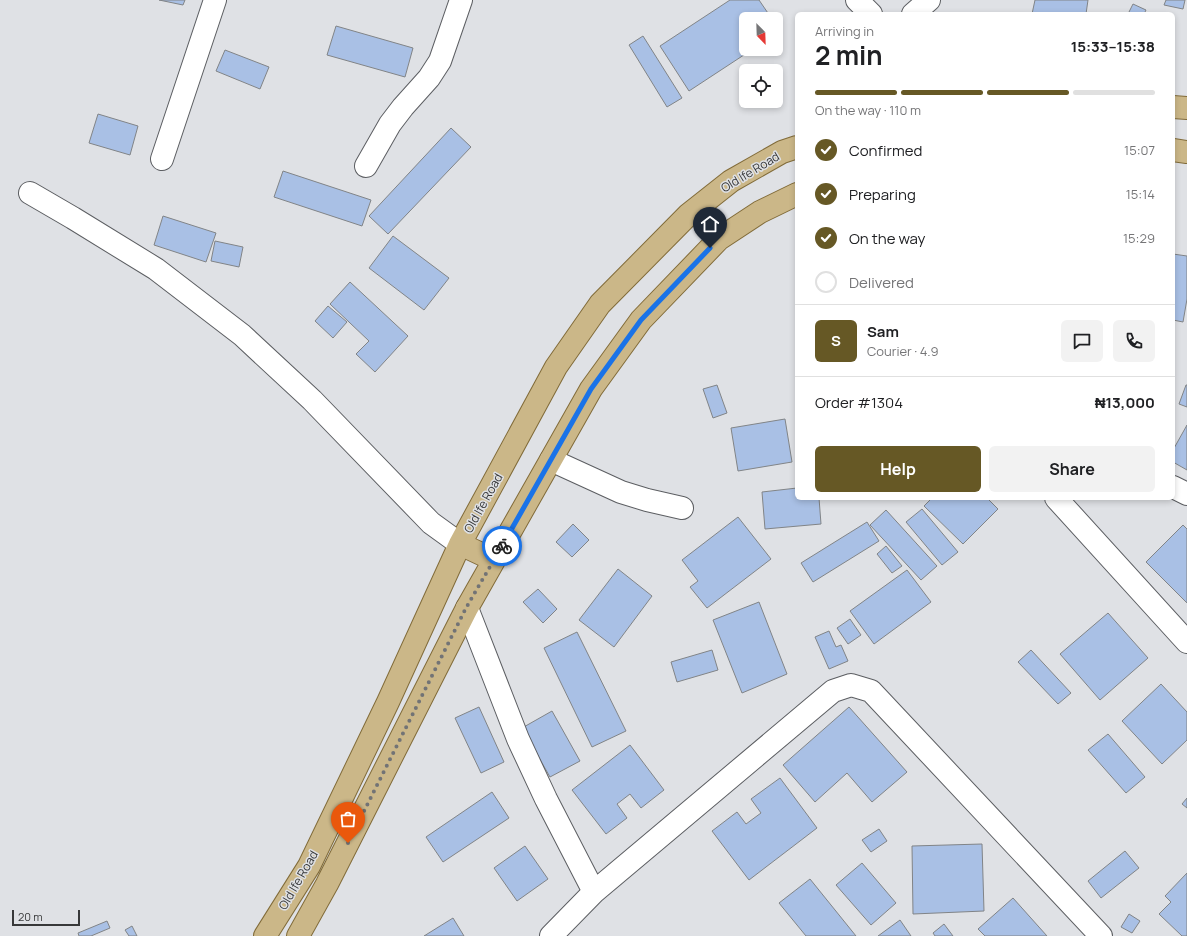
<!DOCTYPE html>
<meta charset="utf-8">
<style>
:root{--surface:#fff;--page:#f2f2f2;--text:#202124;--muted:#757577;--line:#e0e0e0;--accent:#665825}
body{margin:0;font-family:Manrope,sans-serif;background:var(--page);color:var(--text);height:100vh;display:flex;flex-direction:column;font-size:15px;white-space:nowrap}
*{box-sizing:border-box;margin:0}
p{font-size:13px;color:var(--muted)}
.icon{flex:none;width:22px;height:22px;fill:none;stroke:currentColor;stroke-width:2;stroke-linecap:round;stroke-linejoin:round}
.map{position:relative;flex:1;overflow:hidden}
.drawer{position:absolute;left:795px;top:12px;width:380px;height:488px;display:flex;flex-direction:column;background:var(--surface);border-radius:6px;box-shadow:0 2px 6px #0003}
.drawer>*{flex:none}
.needle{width:26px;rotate:157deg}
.controls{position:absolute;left:739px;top:12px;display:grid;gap:8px}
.controls a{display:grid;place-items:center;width:44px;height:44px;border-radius:6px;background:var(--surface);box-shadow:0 2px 6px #0003;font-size:20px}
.scale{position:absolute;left:12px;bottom:10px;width:68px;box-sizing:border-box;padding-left:4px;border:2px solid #373839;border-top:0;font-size:11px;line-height:14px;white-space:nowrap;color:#373839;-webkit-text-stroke:3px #dfe1e5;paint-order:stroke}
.pin{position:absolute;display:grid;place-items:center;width:34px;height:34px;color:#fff;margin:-41px -17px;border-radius:50% 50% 50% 0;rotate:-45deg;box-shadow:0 0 4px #0007}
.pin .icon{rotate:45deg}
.courier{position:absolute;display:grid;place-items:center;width:40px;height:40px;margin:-20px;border:3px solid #1a73e8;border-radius:50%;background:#fff;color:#222;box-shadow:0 1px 5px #0007}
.overview em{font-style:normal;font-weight:700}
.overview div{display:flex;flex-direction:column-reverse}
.overview{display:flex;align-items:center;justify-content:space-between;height:68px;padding:0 20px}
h1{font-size:26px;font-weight:700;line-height:30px}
.bar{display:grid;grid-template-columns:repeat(4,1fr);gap:6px 4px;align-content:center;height:48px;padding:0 20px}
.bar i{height:5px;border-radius:3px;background:var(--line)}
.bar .selected{background:var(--accent)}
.bar p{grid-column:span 4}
.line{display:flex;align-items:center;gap:10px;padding:0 20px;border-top:1px solid var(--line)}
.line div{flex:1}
.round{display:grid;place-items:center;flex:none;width:42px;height:42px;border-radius:6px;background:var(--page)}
ol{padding:0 20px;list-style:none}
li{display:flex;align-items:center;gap:12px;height:44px}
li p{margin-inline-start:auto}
li .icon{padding:4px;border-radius:50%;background:var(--accent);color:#fff;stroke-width:4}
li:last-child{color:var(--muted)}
li i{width:22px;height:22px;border:2px solid var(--line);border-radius:50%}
.button{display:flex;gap:8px;margin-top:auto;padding:8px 20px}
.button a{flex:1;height:46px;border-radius:6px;background:var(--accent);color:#fff;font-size:16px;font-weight:700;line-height:46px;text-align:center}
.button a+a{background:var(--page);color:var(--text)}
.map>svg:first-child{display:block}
.building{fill:#a9c0e5;stroke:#818487}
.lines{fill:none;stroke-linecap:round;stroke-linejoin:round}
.minor-casing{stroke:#5c5e62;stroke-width:24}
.major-casing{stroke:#816b39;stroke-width:24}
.minor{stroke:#fff;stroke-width:22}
.major{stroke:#cbb788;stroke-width:22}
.done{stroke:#727375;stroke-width:4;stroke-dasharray:0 7.2}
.route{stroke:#1a73e8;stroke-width:5}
.labels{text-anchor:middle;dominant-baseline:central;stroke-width:3;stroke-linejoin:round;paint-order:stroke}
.street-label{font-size:12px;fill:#373839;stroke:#dfe1e5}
</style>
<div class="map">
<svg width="1187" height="936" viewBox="0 0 1187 936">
<rect width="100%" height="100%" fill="#dfe1e5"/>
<path class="building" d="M159 0H185L183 5Z
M730 0H759L772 19H746V49H753L689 91 660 46Z
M1035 0H1088L1086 14H1032Z
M1166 0H1185L1183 9 1164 5Z
M1133 4 1146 10 1144 14H1128Z
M336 26 413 48 405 77 327 55Z
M776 26 780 31 776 34Z
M643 36 682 98 667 107 629 45Z
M225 50 269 67 260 89 216 71Z
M98 114 138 126 130 155 89 143Z
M451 128 471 147 388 234 369 216Z
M283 171 371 200 362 226 274 197Z
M163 216 216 233 206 262 154 245Z
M393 236 449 278 424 310 369 268Z
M215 241 243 247 239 267 211 261Z
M1173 254 1187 256V299L1183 322 1173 320Z
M350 282 408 336 375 372 356 354 369 341 330 304Z
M328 306 347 322 333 338 315 321Z
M717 385 727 413 713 418 703 389Z
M1186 385H1187V407L1179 404Z
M785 419 792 462 738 471 731 428Z
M1187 425V470L1173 462V450Z
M797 488V498H819L821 524 765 529 762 492Z
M932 498H987L998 509 963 544 924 506Z
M922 509 958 552 942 565 906 522Z
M886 510 937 566 921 580 870 525Z
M738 517 771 559 707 608 690 587 698 581 682 560Z
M867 522 879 541 813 582 801 563Z
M573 524 589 540 572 557 556 542Z
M1183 525 1187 529V603L1146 562Z
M886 546 902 566 892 573 877 554Z
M618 569 652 596 614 647 579 620Z
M907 570 931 602 874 644 850 611Z
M538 589 557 609 543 623 523 602Z
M759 602 787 674 742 693 713 620Z
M1108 613 1148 658 1100 700 1060 654Z
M850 619 861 635 848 644 837 628Z
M829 631 836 647 841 645 848 661 829 669 815 637Z
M577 632 626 731 592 747 544 648Z
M712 650 718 670 677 682 671 662Z
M1031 650 1071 693 1058 704 1018 662Z
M1161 684 1187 712V740L1162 764 1122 721Z
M479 707 504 762 481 773 455 718Z
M849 707 907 772 872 802 847 773 815 802 783 765Z
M552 711 580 761 550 777 522 728Z
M1108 734 1145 777 1126 793 1088 750Z
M630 745 664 790 641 808 630 794 617 804 627 818 606 834 572 790Z
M780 778 817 828 749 880 712 831 737 812 746 824 761 813 751 799Z
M492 792 509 818 443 862 426 837Z
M1187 798V808L1182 804Z
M879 829 887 841 871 852 862 840Z
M982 844 984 911 913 914 912 846Z
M525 846 548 879 517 901 494 868Z
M1125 851 1139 868 1101 898 1088 881Z
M862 863 896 903 871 925 836 885Z
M1187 873V936H1182L1159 914 1171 902 1165 896Z
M810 879 856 936H806L779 903Z
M1013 898 1047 936H985L978 929Z
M1129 914 1140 921 1132 933 1121 927Z
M453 918 464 936H424Z
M900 920 911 936H878Z
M107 921 110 928 91 936H79L78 933Z
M944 924 953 936H935L933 933Z
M132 926 137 936H129L125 930Z"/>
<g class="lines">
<g class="minor-casing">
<path id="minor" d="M857 0 871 14
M913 14 929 0
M162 159 215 0
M366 166 390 124 403 107 429 78 440 61 461 0
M30 193 73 218 156 269 242 335 312 400 431 523 460 544
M551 460 621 492 647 500 682 508
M1173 487 1187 494
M1056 498 1187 642
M467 608 518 739 546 799 594 892
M551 936 594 892 833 691 851 685 871 691 1101 936"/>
</g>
<g class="major-casing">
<path id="major" d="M1173 107 1187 108
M1173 150 1187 152
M460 544 494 560
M265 936 309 866 388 702 460 544 556 367 600 304 688 215 731 181 782 152 797 147
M298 936 327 884 467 608 591 389 641 320 719 239 760 212 797 194"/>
</g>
<use href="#minor" class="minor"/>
<use href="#major" class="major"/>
</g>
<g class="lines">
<path class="done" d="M348 843 466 608 502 546"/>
<path class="route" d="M502 546 591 389 641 320 710 248"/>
</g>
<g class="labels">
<g class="street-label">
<text transform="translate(750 172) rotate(-31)">Old Ife Road</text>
<text transform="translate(483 503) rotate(-61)">Old Ife Road</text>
<text transform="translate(298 880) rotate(-60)">Old Ife Road</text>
</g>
</g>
</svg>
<div class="controls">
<a><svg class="needle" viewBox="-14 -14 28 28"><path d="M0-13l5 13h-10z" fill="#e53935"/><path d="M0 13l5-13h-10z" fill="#757577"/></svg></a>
<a><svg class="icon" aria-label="locate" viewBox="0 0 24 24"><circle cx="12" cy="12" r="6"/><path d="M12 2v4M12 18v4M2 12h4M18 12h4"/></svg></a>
</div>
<div class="scale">20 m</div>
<div class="pin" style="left:348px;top:843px;background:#ea580c"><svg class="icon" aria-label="bag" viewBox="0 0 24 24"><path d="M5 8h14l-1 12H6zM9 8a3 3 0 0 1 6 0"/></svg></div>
<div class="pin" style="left:710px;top:248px;background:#1f2937"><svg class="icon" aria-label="home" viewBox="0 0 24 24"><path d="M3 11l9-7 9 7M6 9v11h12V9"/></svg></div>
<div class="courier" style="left:502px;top:546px"><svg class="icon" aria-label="bike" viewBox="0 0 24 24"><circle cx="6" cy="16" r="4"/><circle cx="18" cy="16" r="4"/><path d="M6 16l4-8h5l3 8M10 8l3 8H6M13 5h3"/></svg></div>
<section class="drawer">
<div class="overview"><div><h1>2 min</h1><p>Arriving in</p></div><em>15:33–15:38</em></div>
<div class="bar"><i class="selected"></i><i class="selected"></i><i class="selected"></i><i></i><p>On the way · 110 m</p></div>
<ol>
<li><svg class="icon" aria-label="check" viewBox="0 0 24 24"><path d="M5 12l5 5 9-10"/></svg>Confirmed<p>15:07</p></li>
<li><svg class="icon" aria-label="check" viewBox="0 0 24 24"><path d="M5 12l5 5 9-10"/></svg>Preparing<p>15:14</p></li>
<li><svg class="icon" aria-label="check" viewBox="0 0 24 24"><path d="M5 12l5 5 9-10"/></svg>On the way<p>15:29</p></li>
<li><i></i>Delivered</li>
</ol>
<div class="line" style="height:72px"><b class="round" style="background:var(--accent);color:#fff">S</b><div><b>Sam</b><p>Courier · 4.9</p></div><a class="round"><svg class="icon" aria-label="chat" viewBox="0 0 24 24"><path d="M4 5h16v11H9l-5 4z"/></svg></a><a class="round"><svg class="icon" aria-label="phone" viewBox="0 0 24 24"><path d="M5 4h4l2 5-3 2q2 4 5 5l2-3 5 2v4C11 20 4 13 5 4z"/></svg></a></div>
<div class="line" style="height:52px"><div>Order #1304</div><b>₦13,000</b></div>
<div class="button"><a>Help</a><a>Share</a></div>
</section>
</div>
